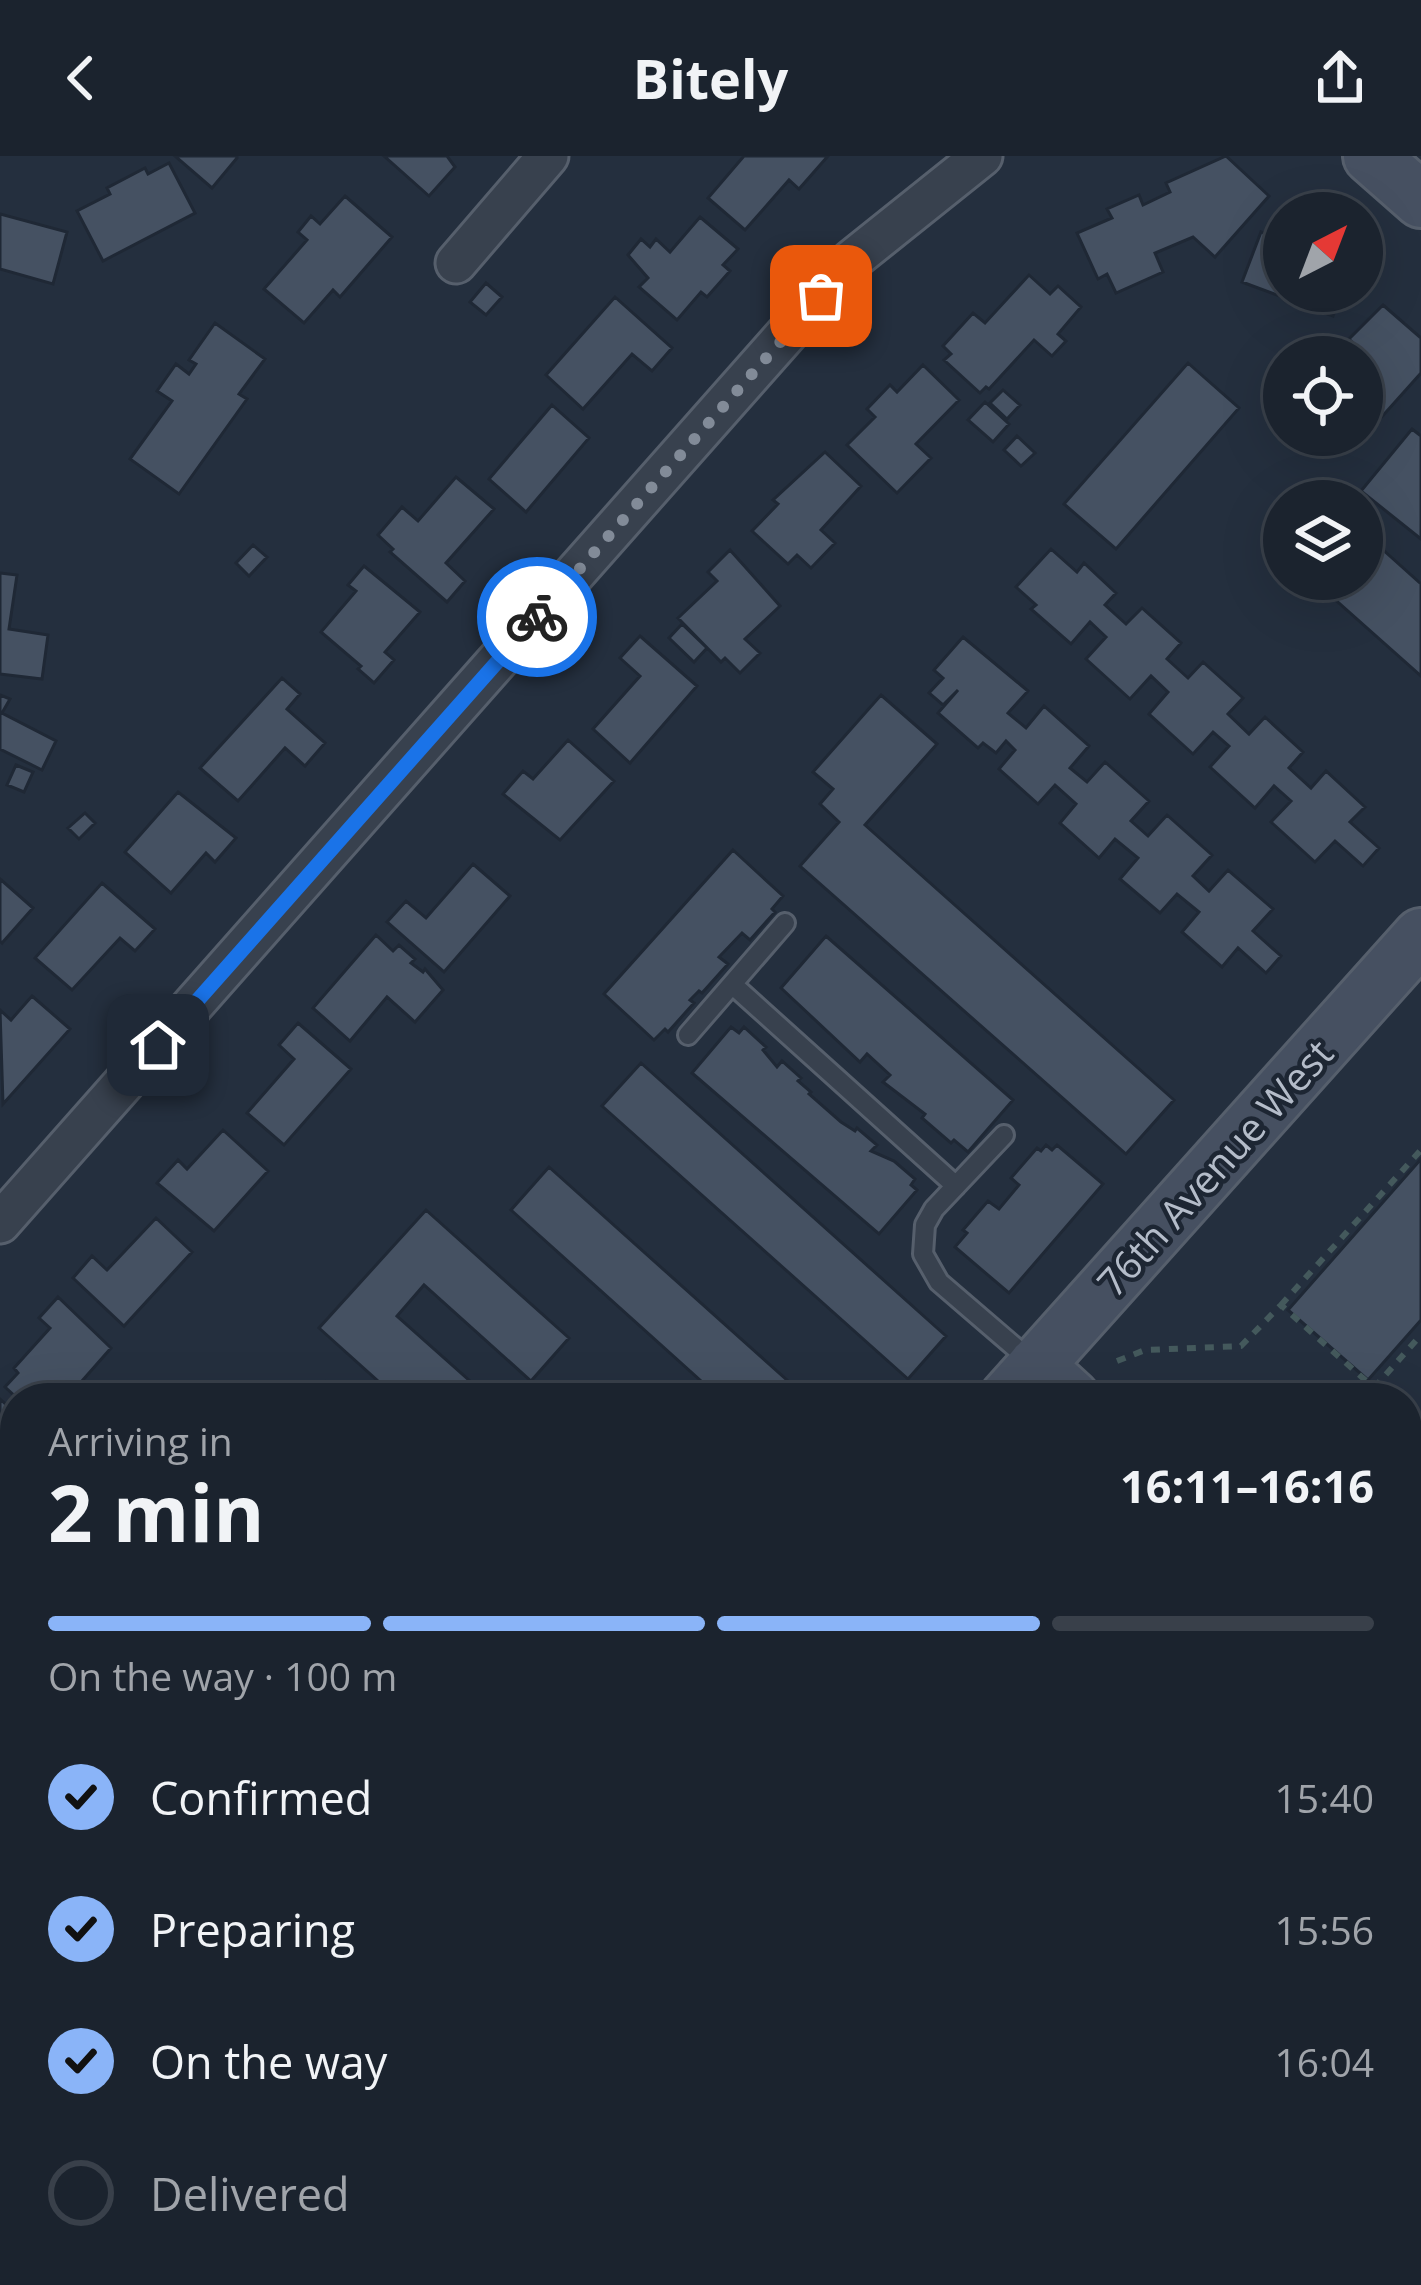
<!DOCTYPE html>
<meta charset="utf-8">
<style>
:root{--surface:#1b232e;--page:#282f3a;--text:#f1f3f6;--muted:#a0a4aa;--line:#39404a;--accent:#8ab4f8}
body{margin:0;font-family:"Open Sans",sans-serif;background:var(--page);color:var(--text);height:100vh;display:flex;flex-direction:column;font-size:45px;white-space:nowrap}
*{box-sizing:border-box;margin:0}
p{font-size:39px;color:var(--muted)}
.icon{flex:none;width:66px;height:66px;fill:none;stroke:currentColor;stroke-width:2;stroke-linecap:round;stroke-linejoin:round}
.map{position:relative;flex:1;overflow:hidden}
.drawer{position:absolute;left:0px;top:1227px;width:1422px;height:903px;display:flex;flex-direction:column;background:var(--surface);border-radius:48px 48px 0 0;box-shadow:0 12px 48px #0002,0 0 0 3px var(--line)}
.drawer>*{flex:none}
.needle{width:78px;rotate:42deg}
.buttons{position:absolute;left:1263px;top:36px;display:grid;gap:24px}
.buttons a{display:grid;place-items:center;width:120px;height:120px;border-radius:50%;background:var(--surface);box-shadow:0 12px 48px #0002,0 0 0 3px var(--line);font-size:60px}
.pin{position:absolute;display:grid;place-items:center;width:102px;height:102px;color:#fff;margin:-51px;border-radius:24px;box-shadow:0 6px 18px #0006}
.courier{position:absolute;display:grid;place-items:center;width:120px;height:120px;margin:-60px;border:9px solid #1a73e8;border-radius:50%;background:#fff;color:#222;box-shadow:0 3px 15px #0007}
.head em{font-style:normal;font-weight:700}
.head div{display:flex;flex-direction:column-reverse}
.head{display:flex;align-items:center;justify-content:space-between;height:204px;padding:0 48px}
h1{font-size:78px;font-weight:700;line-height:90px}
.bar{display:grid;grid-template-columns:repeat(4,1fr);gap:18px 12px;align-content:center;height:144px;padding:0 48px}
.bar i{height:15px;border-radius:9px;background:var(--line)}
.bar .selected{background:var(--accent)}
.bar p{grid-column:span 4}
ol{padding:0 48px;list-style:none}
li{display:flex;align-items:center;gap:36px;height:132px}
li p{margin-inline-start:auto}
li .icon{padding:12px;border-radius:50%;background:var(--accent);color:#111;stroke-width:4}
li:last-child{color:var(--muted)}
li i{width:66px;height:66px;border:6px solid var(--line);border-radius:50%}
header{display:flex;justify-content:space-between;align-items:center;height:156px;padding:0 48px;background:var(--surface);font-size:54px;font-weight:700}
.map>svg:first-child{display:block}
.building{fill:#455162;stroke:#1f2835;stroke-width:3}
.lines{fill:none;stroke-linecap:round;stroke-linejoin:round}
.lane-casing{stroke:#565f6c;stroke-width:24}
.street-casing{stroke:#565f6c;stroke-width:45}
.secondary-casing{stroke:#565f6c;stroke-width:60}
.path{stroke:#44595c;stroke-width:6;stroke-dasharray:9 9;stroke-linecap:butt}
.lane{stroke:#38414e;stroke-width:18}
.street{stroke:#38414e;stroke-width:39}
.secondary{stroke:#465061;stroke-width:54}
.done{stroke:#828b98;stroke-width:12;stroke-dasharray:0 21.6}
.route{stroke:#1a73e8;stroke-width:15}
.labels{text-anchor:middle;dominant-baseline:central;stroke-width:9;stroke-linejoin:round;paint-order:stroke}
.street-label{font-size:39px;fill:#b4bcc9;stroke:#1d2633}
</style>
<header><svg class="icon" aria-label="back" viewBox="0 0 24 24"><path d="M15 5l-7 7 7 7"/></svg>Bitely<svg class="icon" aria-label="share" viewBox="0 0 24 24"><path d="M12 15V3M7 8l5-5 5 5M5 13v7h14v-7"/></svg></header>
<div class="map">
<svg width="1421" height="2129" viewBox="0 0 1421 2129">
<rect width="100%" height="100%" fill="#242f3e"/>
<path class="building" d="M175 0H237V2L212 32Z
M384 0H447L455 11 429 40Z
M744 0H828L799 33 789 24 745 74 708 42Z
M1226 0 1269 40 1215 101 1193 81 1155 97 1163 116 1116 137 1107 118 1098 123 1077 77 1112 62 1107 53 1139 39 1143 49 1170 36 1166 27Z
M169 7 195 57 103 105 77 55 110 38 107 32 145 12 148 18Z
M345 40 392 81 340 141 333 134 304 167 264 133 307 84 298 76 311 60 320 68Z
M0 58 67 76 53 128 0 113Z
M700 61 738 93 723 109 730 115 707 141 701 136 677 164 639 131 648 122 628 99 641 83 650 91 656 83 670 96Z
M1261 76 1284 84V135H1342L1333 160 1242 126Z
M1029 119 1050 138 1058 130 1081 151 1058 178 1066 185 1052 200 1034 184 989 233 986 231 980 237 944 204 951 198 943 190 973 157 985 167Z
M486 127 502 141 486 159 470 146Z
M615 141 672 192 652 215 632 198 583 253 546 219Z
M1383 149 1421 182V217L1353 293 1337 279H1362V201H1339L1352 186 1349 183Z
M215 167 265 203 239 238 247 243 179 338 130 303 172 245 157 235 176 208 189 218 196 208 189 204Z
M1188 207 1239 252 1116 393 1064 348Z
M923 209 959 244 916 288 931 302 897 337 847 289 875 261 867 253 890 229 897 236Z
M1003 234 1020 249 1007 263 990 247Z
M985 246 1009 268 993 286 968 264Z
M552 249 589 282 526 356 489 323Z
M1412 273 1421 280V383L1361 335Z
M1017 280 1035 297 1021 310 1004 294Z
M825 296 861 330 821 374 835 387 811 412 797 399 788 408 752 375 778 348 773 344Z
M456 321 494 353 446 407 465 425 447 446 390 396 393 393 378 379 402 351 418 365Z
M1362 375 1421 428V520L1312 423H1362Z
M253 389 267 401 249 420 236 407Z
M1051 393 1077 416 1084 407 1116 437 1105 449 1126 468 1142 452 1181 487 1167 503 1188 522 1203 506 1243 542 1228 558 1249 578 1265 561 1303 596 1289 612 1311 632 1326 615 1365 651 1350 666 1379 692 1363 710 1335 685 1315 706 1271 666 1291 645 1274 630 1255 652 1210 611 1229 590 1213 576 1193 598 1149 558 1168 536 1151 520 1130 543 1086 503 1106 481 1090 466 1071 488 1031 453 1036 449 1016 431Z
M730 394 780 450 745 483 760 497 740 517 725 502 721 506 678 462 717 425 708 416Z
M364 410 420 456 385 496 394 504 374 527 358 513 361 510 321 476 356 435 348 429Z
M0 417 17 419 9 473 48 479 42 523 0 518Z
M682 468 707 492 694 506 669 482Z
M640 480 697 530 630 607 593 573 640 520 620 502Z
M963 481 1028 535 1008 557 1026 572 1044 550 1089 590 1070 612 1087 626 1105 606 1149 645 1131 665 1148 680 1167 659 1212 699 1193 720 1209 735 1228 714 1273 753 1253 775 1281 800 1266 817 1238 792 1222 811 1182 776 1199 756 1177 738 1160 757 1120 723 1138 702 1115 683 1099 702 1060 667 1076 648 1055 629 1038 648 999 613 1015 594 1006 585 996 597 983 587 978 592 938 557 958 534 943 549 929 537 943 522 934 514Z
M282 522 300 538 287 553 325 587 305 610 285 592 238 645 200 612Z
M0 539 10 543 2 557 56 585 42 614 0 593Z
M881 539 937 588 865 669 1174 944 1126 998 800 710 839 666 820 648 833 633 813 616Z
M568 584 614 625 560 684 503 638 523 615 533 623Z
M16 609 33 616 24 636 7 629Z
M178 636 236 682 215 706 206 697 171 737 125 696Z
M85 657 95 667 79 683 68 672Z
M733 694 783 740 772 753 775 756 750 784 742 777 719 801 728 808 702 837 699 835 690 844 694 847 668 876 665 873 654 884 604 838Z
M473 708 510 740 444 816 387 766 406 745 426 762Z
M0 723 33 752 2 787 0 785Z
M102 727 155 773 135 795 120 782 72 834 35 802Z
M376 779 393 795 399 789 415 803 411 807 423 816 425 813 443 834 415 866 387 841 350 885 313 852Z
M826 780 1013 944 968 996 954 984 951 987 922 962 925 958 883 926 890 919 867 898 860 906 781 832Z
M32 840 70 873 3 948 0 854 11 864Z
M298 867 351 913 284 989 247 957 294 903 279 889Z
M731 871 739 877 744 871 766 891 763 894 777 911 782 905 801 922 798 925 811 936 809 938 841 966 855 975 857 972 877 989 871 995 894 1005 915 1023 911 1029 917 1034 879 1078 692 917Z
M641 907 946 1180 908 1223 602 950Z
M223 974 268 1015 214 1075 157 1027 178 1004 187 1013Z
M1046 989 1052 994 1057 989 1103 1028 1009 1137 955 1091 967 1077 963 1074 988 1045 999 1053 1019 1029 1011 1022 1037 992 1041 995Z
M1421 1003V1164L1368 1224 1288 1154Z
M549 1011 807 1242H720L511 1054Z
M426 1054 569 1182 531 1225 424 1129 397 1160 489 1242H397L319 1172Z
M156 1062 192 1096 124 1170 73 1122 92 1100 107 1114Z
M58 1141 111 1192 67 1242H17L5 1231 18 1217 14 1212 50 1172 39 1162Z
M326 1226 344 1242H312Z
M0 1243 10 1252 15 1246V1308L0 1309Z
M0 1530 15 1543V1723L0 1710Z
M0 1759 15 1772V1987L6 1979 13 1971 0 1959Z
M1421 1957V2042L1407 2058V1973Z
M447 2115H512L500 2129H463Z
M520 2115H523L539 2129H508Z
M535 2115H591L579 2129H551Z
M657 2115H697L685 2129H673Z
M745 2115H825L828 2117 817 2129H736Z
M890 2115H900L916 2129H878Z
M909 2115H971L961 2126 965 2129H925Z
M1024 2115H1088L1075 2129H1012Z
M1278 2115H1356L1344 2129H1273L1269 2125Z"/>
<g class="lines">
<g class="lane-casing">
<path id="lane" d="M733 829 956 1030
M688 879 785 767
M1004 979 934 1053 925 1069 923 1098 939 1126 1032 1206
M98 2115 113 2129
M408 2129 420 2115
M596 2129 608 2115
M833 2129 845 2115"/>
</g>
<g class="street-casing">
<path id="street" d="M456 107 548 0
M0 1067 852 104 982 0"/>
</g>
<g class="secondary-casing">
<path id="secondary" d="M1371 0 1421 44
M1036 1209 1072 1242
M1007 1242 1421 780
M1407 1546 1421 1559
M359 2115 374 2129
M232 2129 245 2115"/>
</g>
<path class="path" d="M1281 1149 1421 994
M1117 1205 1145 1194 1241 1190 1281 1149 1374 1232 1366 1242
M1374 1232 1421 1179"/>
<use href="#lane" class="lane"/>
<use href="#street" class="street"/>
<use href="#secondary" class="secondary"/>
</g>
<g class="lines">
<path class="done" d="M537 461 821 140"/>
<path class="route" d="M158 889 537 461"/>
</g>
<g class="labels">
<g class="street-label">
<text transform="translate(1214 1011) rotate(-48)">76th Avenue West</text>
</g>
</g>
</svg>
<div class="buttons">
<a><svg class="needle" viewBox="-14 -14 28 28"><path d="M0-13l5 13h-10z" fill="#e53935"/><path d="M0 13l5-13h-10z" fill="#a0a4aa"/></svg></a>
<a><svg class="icon" aria-label="locate" viewBox="0 0 24 24"><circle cx="12" cy="12" r="6"/><path d="M12 2v4M12 18v4M2 12h4M18 12h4"/></svg></a>
<a><svg class="icon" aria-label="layers" viewBox="0 0 24 24"><path d="M12 4l9 5-9 5-9-5zM3 14l9 5 9-5"/></svg></a>
</div>
<div class="pin" style="left:821px;top:140px;background:#ea580c"><svg class="icon" aria-label="bag" viewBox="0 0 24 24"><path d="M5 8h14l-1 12H6zM9 8a3 3 0 0 1 6 0"/></svg></div>
<div class="pin" style="left:158px;top:889px;background:#1f2937"><svg class="icon" aria-label="home" viewBox="0 0 24 24"><path d="M3 11l9-7 9 7M6 9v11h12V9"/></svg></div>
<div class="courier" style="left:537px;top:461px"><svg class="icon" aria-label="bike" viewBox="0 0 24 24"><circle cx="6" cy="16" r="4"/><circle cx="18" cy="16" r="4"/><path d="M6 16l4-8h5l3 8M10 8l3 8H6M13 5h3"/></svg></div>
<section class="drawer">
<div class="head"><div><h1>2 min</h1><p>Arriving in</p></div><em>16:11–16:16</em></div>
<div class="bar"><i class="selected"></i><i class="selected"></i><i class="selected"></i><i></i><p>On the way · 100 m</p></div>
<ol>
<li><svg class="icon" aria-label="check" viewBox="0 0 24 24"><path d="M5 12l5 5 9-10"/></svg>Confirmed<p>15:40</p></li>
<li><svg class="icon" aria-label="check" viewBox="0 0 24 24"><path d="M5 12l5 5 9-10"/></svg>Preparing<p>15:56</p></li>
<li><svg class="icon" aria-label="check" viewBox="0 0 24 24"><path d="M5 12l5 5 9-10"/></svg>On the way<p>16:04</p></li>
<li><i></i>Delivered</li>
</ol>
</section>
</div>
